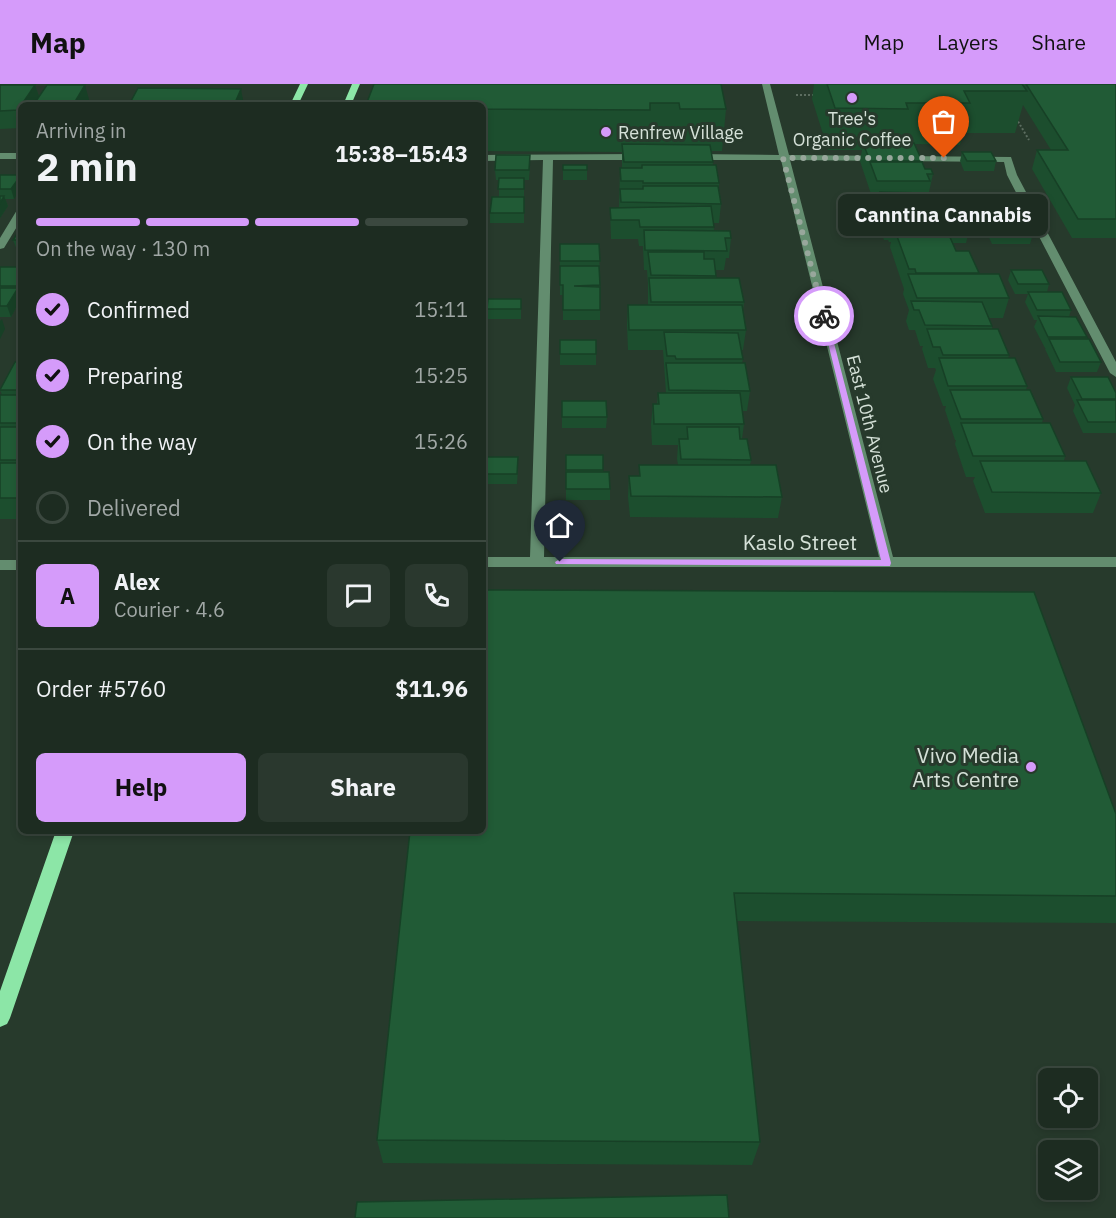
<!DOCTYPE html>
<meta charset="utf-8">
<style>
:root{--surface:#1d2c21;--page:#2a382e;--text:#f1f3f6;--muted:#a0a7a5;--line:#3b483f;--accent:#d59bfa}
body{margin:0;font-family:"IBM Plex Sans",sans-serif;background:var(--page);color:var(--text);height:100vh;display:flex;flex-direction:column;font-size:22px;white-space:nowrap}
*{box-sizing:border-box;margin:0}
p{font-size:20px;color:var(--muted)}
.icon{flex:none;width:33px;height:33px;fill:none;stroke:currentColor;stroke-width:2;stroke-linecap:round;stroke-linejoin:round}
.map{position:relative;flex:1;overflow:hidden}
.sheet{position:absolute;left:18px;top:18px;width:468px;height:732px;display:flex;flex-direction:column;background:var(--surface);border-radius:9px;box-shadow:0 3px 9px #0003,0 0 0 2px var(--line)}
.sheet>*{flex:none}
.fabs{position:absolute;left:1038px;top:984px;display:grid;gap:12px}
.fabs a{display:grid;place-items:center;width:60px;height:60px;border-radius:9px;background:var(--surface);box-shadow:0 3px 9px #0003,0 0 0 2px var(--line);font-size:30px}
.pin{position:absolute;display:grid;place-items:center;width:51px;height:51px;color:#fff;margin:-62px -26px;border-radius:50% 50% 50% 0;rotate:-45deg;box-shadow:0 0 6px #0007}
.pin .icon{rotate:45deg}
.courier{position:absolute;display:grid;place-items:center;width:60px;height:60px;margin:-30px;border:4px solid #d59bfa;border-radius:50%;background:#fff;color:#222;box-shadow:0 2px 8px #0007}
.bubble{position:absolute;height:42px;border-radius:9px;background:var(--surface);box-shadow:0 3px 9px #0003,0 0 0 2px var(--line);font-size:20px;font-weight:800;line-height:42px;text-align:center}
.summary em{font-style:normal;font-weight:800}
.summary div{display:flex;flex-direction:column-reverse}
.summary{display:flex;align-items:center;justify-content:space-between;height:102px;padding:0 18px}
h1{font-size:39px;font-weight:800;line-height:45px}
.bar{display:grid;grid-template-columns:repeat(4,1fr);gap:9px 6px;align-content:center;height:72px;padding:0 18px}
.bar i{height:8px;border-radius:4px;background:var(--line)}
.bar .current{background:var(--accent)}
.bar p{grid-column:span 4}
.line{display:flex;align-items:center;gap:15px;padding:0 18px;border-top:2px solid var(--line)}
.line div{flex:1}
.round{display:grid;place-items:center;flex:none;width:63px;height:63px;border-radius:9px;background:var(--page)}
ol{padding:0 18px;list-style:none}
li{display:flex;align-items:center;gap:18px;height:66px}
li p{margin-inline-start:auto}
li .icon{padding:6px;border-radius:50%;background:var(--accent);color:#111;stroke-width:4}
li:last-child{color:var(--muted)}
li i{width:33px;height:33px;border:3px solid var(--line);border-radius:50%}
.primary-button{display:flex;gap:12px;margin-top:auto;padding:12px 18px}
.primary-button a{flex:1;height:69px;border-radius:9px;background:var(--accent);color:#111;font-size:24px;font-weight:800;line-height:69px;text-align:center}
.primary-button a+a{background:var(--page);color:var(--text)}
header{display:flex;align-items:center;gap:36px;box-sizing:border-box;height:84px;padding:0 30px;background:var(--accent);color:#111}
header strong{font-size:28px}
nav{display:flex;gap:33px;margin-inline-start:auto;font-size:21px}
.map>svg:first-child{display:block}
.lines{fill:none;stroke-linecap:round;stroke-linejoin:round}
.path{stroke:#5c6d60;stroke-width:2;stroke-dasharray:2 2;stroke-linecap:butt}
.minor{fill:#638d6f;fill-rule:evenodd}
.major{fill:#8ce6a7;fill-rule:evenodd}
.wall{fill:#1c4e2e}
.shaded-wall{fill:#174026}
.building{fill:#215b36;stroke:#174026;stroke-width:1.5}
.route{fill:#d59bfa}
.done{stroke:#98a79c;stroke-width:6;stroke-dasharray:0 10.8}
.poi-dot{fill:#d59bfa;stroke:#273a2c;stroke-width:2}
.labels{text-anchor:middle;dominant-baseline:central;stroke-width:6;stroke-linejoin:round;paint-order:stroke}
.far-poi-label{font-size:18px;fill:#d5e1d8;stroke:#273a2c}
.far-street-label{font-size:18px;fill:#d5e1d8;stroke:#273a2c}
.street-label{font-size:21px;fill:#d5e1d8;stroke:#273a2c}
.poi-label{font-size:21px;fill:#d5e1d8;stroke:#273a2c;text-anchor:end}
</style>
<header>
<strong>Map</strong>
<nav><a>Map</a><a>Layers</a><a>Share</a></nav>
</header>
<div class="map">
<svg width="1116" height="1134" viewBox="0 0 1116 1134">
<rect width="100%" height="100%" fill="#273a2c"/>
<g class="lines">
<path class="path" d="M796 11H815
M1016 34 1029 56"/>
<path class="minor" d="M762 0H770L789 71 1011 73 1017 91 1116 278V293L1110 289 1007 91 1004 78 790 76 893 473H1116V483H483V473H530L543 76 483 77V71L640 70 645 73 640 76H553L544 473H879L781 76H691L686 73 691 70 779 71Z
M0 69H21V75H0Z
M21 125V136L4 164 0 165V154L17 126Z
M0 476H21V486H0Z"/>
<path class="major" d="M300 0H308L298 21H290Z
M352 0H360L351 21H343Z
M56 747H74L10 934 7 940 0 943V907Z"/>
</g>
<path class="wall" d="M721 0 726 25 722 67H711L713 81 719 99V105L721 120 719 139H713L714 146 731 154 729 174H726L724 186H716V194L744 218 743 227 746 246 743 266H741L743 275 742 279 750 307 747 327H742L744 340 742 355 751 376 750 381 782 413 778 434 630 433 628 413 629 392H639V381H678L677 375 678 361H652L651 340 653 320H657L658 309H666L663 266H628L627 241 628 221H648V200L647 186H644L643 162H639L638 155H611L610 124H619L620 84H622V68L483 67V21Z
M814 0H1116V154H1072L1032 85 1037 66H1051L1023 21 1015 49H963L960 61 915 60 925 85 933 90 929 108H927V114L936 121 971 139 966 159H953L956 167 979 189V190L1009 214 1003 234H989L992 242V245L1009 271 1008 274 1027 302 1026 306 1043 335 1042 339 1065 372 1064 377 1101 409 1093 429H985L973 397 975 393H966L955 360 956 356H955L945 326 946 322H943L933 295 936 286 935 284H928L922 265 923 262H920L915 246H909L906 237 909 226 903 210 904 205 890 163 891 158H889L888 156H884L881 147 883 137H880L875 123 876 116H873L860 77 862 66H828L812 15Z
M35 1 39 13 90 19 88 21H21V44L0 45V2Z
M21 54V67L18 59Z
M962 68 996 77 994 87H964L960 77Z
M530 81 529 96H524V139H490V129L499 113V96H496L495 86Z
M563 81H587V96H563Z
M0 91 21 92V105L14 115H5L8 122 0 134Z
M988 135 1033 150 1030 160H992L985 145Z
M21 144V166H17L13 156Z
M560 160H599L600 201V236H563V211H560Z
M0 183H21V214L11 233H0Z
M1011 186 1049 200 1047 208 1071 226 1069 233 1087 253V255L1101 278 1097 288H1056L1045 265 1046 264H1045L1034 243 1037 236H1034L1025 218 1028 210H1015L1008 196Z
M521 215V235H487V225Z
M560 256 596 270V281H560Z
M21 278V435H0V311H2L0 306Z
M1071 293 1116 309V349H1083L1073 327 1075 321 1067 304Z
M562 317 607 333 606 344H562Z
M603 371V388L610 405V416H566V386Z
M483 373 518 384 517 400H483Z
M1116 730V839L736 837 760 1058 752 1081 383 1079 377 1056 410 747Z"/>
<path class="shaded-wall" d="M35 1 41 18 34 20 35 21H21Z
M85 1 90 19 88 21H73Z
M241 5 244 21H234Z
M21 22V34L18 26Z
M21 91V105L14 115 11 105Z
M4 112 8 122 0 134V119Z
M18 204 21 214 11 233 7 222Z
M2 235 5 245 0 255V237Z"/>
<path class="building" d="M374 0H721L726 25H680L679 19H650V26L483 25V21H366Z
M827 0H1022L1027 7H964L970 19H906L908 25 835 24Z
M1026 0H1116V135H1078L1037 66H1068Z
M1 1H35L18 26 0 27V2Z
M47 1H85L73 21 34 20Z
M138 4 241 5 234 21H129Z
M863 59H914L922 77H870Z
M622 60 710 61 713 78H624Z
M962 68H991L996 77H967Z
M496 71H530L529 86H495Z
M870 78H922L925 85H931L933 90H927L930 97H877Z
M563 81H587V86H563Z
M642 81H716L719 99H643V97H621L620 84H642Z
M0 91H21L11 105H0Z
M499 94H524V105H498Z
M643 102H718L721 120 621 118 620 105H643Z
M880 108 924 109 927 114H933L936 121H887L885 127H882L877 113H882Z
M0 112H4L0 119Z
M492 113H524V129H490Z
M887 121H963L971 139H894L893 136H888L885 128H889Z
M711 122 714 143H640L639 136H611L610 124Z
M988 135H1025L1033 150H995Z
M21 144V156H13Z
M894 144H946L956 167H969L979 189H916L915 185H909Z
M644 146 730 147 731 154H725L727 167 645 166Z
M560 160H599L600 177H560Z
M648 168H704V175H714L716 192 651 191Z
M560 182H599L600 201 574 202 600 203V226H563V201H560Z
M0 183H21V199L19 202H0Z
M1011 186H1042L1049 200H1018Z
M908 190H999L1009 214H917Z
M649 194H739L744 218H651Z
M0 204H18L7 222H0Z
M1028 208H1062L1071 226H1037Z
M488 215H521V225H487Z
M911 217 982 218 992 242 925 241 919 226H914Z
M628 221H742L746 246H629Z
M1038 232 1076 233 1087 253H1048Z
M927 245H998L1009 271H943L940 263H933Z
M664 248 738 249 743 275H676L675 272H667Z
M1049 255H1089L1101 278H1060Z
M560 256H596V270H560Z
M939 274H1015L1027 302H948Z
M15 278H21V306H0Z
M666 279H745L750 307 669 306Z
M1071 293H1108L1116 309V315H1082Z
M950 306H1030L1043 335H961Z
M658 309H740L744 340H654L653 320H659Z
M0 311H21V339H0Z
M1077 316H1116V338H1088Z
M562 317H606L607 333H562Z
M961 339H1050L1065 372H973Z
M0 343H21V376H0Z
M687 343H739L740 355H747L751 376 681 375 679 355H688Z
M566 371H603V386H566Z
M483 373H518L517 390H483Z
M980 377H1086L1101 409 992 408Z
M0 379H21V414H0Z
M639 381H776L782 413 631 412 629 392H640Z
M566 388H609L610 405H566Z
M483 506 1034 508 1116 730V812L734 809 760 1058 377 1056 410 747H483Z
M727 1111 729 1134H355L357 1118Z"/>
<path class="route" d="M821 230 827 232 891 479 890 482 556 480 555 478 560 475 881 476Z"/>
<g class="lines">
<path class="done" d="M824 232 783 74H944"/>
</g>
<g class="poi-dot">
<circle cx="852" cy="14" r="6"/>
<circle cx="606" cy="48" r="6"/>
<circle cx="1031" cy="683" r="6"/>
</g>
<g class="labels">
<g class="far-poi-label">
<text x="852" y="34">Tree's<tspan x="852" dy="21">Organic Coffee</tspan></text>
<text x="618" y="48" text-anchor="start">Renfrew Village</text>
</g>
<g class="far-street-label">
<text transform="translate(870 340) rotate(76)">East 10th Avenue</text>
</g>
<g class="street-label">
<text x="800" y="458">Kaslo Street</text>
</g>
<g class="poi-label">
<text x="1019" y="671">Vivo Media<tspan x="1019" dy="24">Arts Centre</tspan></text>
</g>
</g>
</svg>
<div class="fabs">
<a><svg class="icon" aria-label="locate" viewBox="0 0 24 24"><circle cx="12" cy="12" r="6"/><path d="M12 2v4M12 18v4M2 12h4M18 12h4"/></svg></a>
<a><svg class="icon" aria-label="layers" viewBox="0 0 24 24"><path d="M12 4l9 5-9 5-9-5zM3 14l9 5 9-5"/></svg></a>
</div>
<div class="pin" style="left:944px;top:74px;background:#ea580c"><svg class="icon" aria-label="bag" viewBox="0 0 24 24"><path d="M5 8h14l-1 12H6zM9 8a3 3 0 0 1 6 0"/></svg></div>
<div class="pin" style="left:560px;top:478px;background:#1f2937"><svg class="icon" aria-label="home" viewBox="0 0 24 24"><path d="M3 11l9-7 9 7M6 9v11h12V9"/></svg></div>
<div class="courier" style="left:824px;top:232px"><svg class="icon" aria-label="bike" viewBox="0 0 24 24"><circle cx="6" cy="16" r="4"/><circle cx="18" cy="16" r="4"/><path d="M6 16l4-8h5l3 8M10 8l3 8H6M13 5h3"/></svg></div>
<div class="bubble" style="left:838px;top:110px;width:210px">Canntina Cannabis</div>
<section class="sheet">
<div class="summary"><div><h1>2 min</h1><p>Arriving in</p></div><em>15:38–15:43</em></div>
<div class="bar"><i class="current"></i><i class="current"></i><i class="current"></i><i></i><p>On the way · 130 m</p></div>
<ol>
<li><svg class="icon" aria-label="check" viewBox="0 0 24 24"><path d="M5 12l5 5 9-10"/></svg>Confirmed<p>15:11</p></li>
<li><svg class="icon" aria-label="check" viewBox="0 0 24 24"><path d="M5 12l5 5 9-10"/></svg>Preparing<p>15:25</p></li>
<li><svg class="icon" aria-label="check" viewBox="0 0 24 24"><path d="M5 12l5 5 9-10"/></svg>On the way<p>15:26</p></li>
<li><i></i>Delivered</li>
</ol>
<div class="line" style="height:108px"><b class="round" style="background:var(--accent);color:#111">A</b><div><b>Alex</b><p>Courier · 4.6</p></div><a class="round"><svg class="icon" aria-label="chat" viewBox="0 0 24 24"><path d="M4 5h16v11H9l-5 4z"/></svg></a><a class="round"><svg class="icon" aria-label="phone" viewBox="0 0 24 24"><path d="M5 4h4l2 5-3 2q2 4 5 5l2-3 5 2v4C11 20 4 13 5 4z"/></svg></a></div>
<div class="line" style="height:78px"><div>Order #5760</div><b>$11.96</b></div>
<div class="primary-button"><a>Help</a><a>Share</a></div>
</section>
</div>
